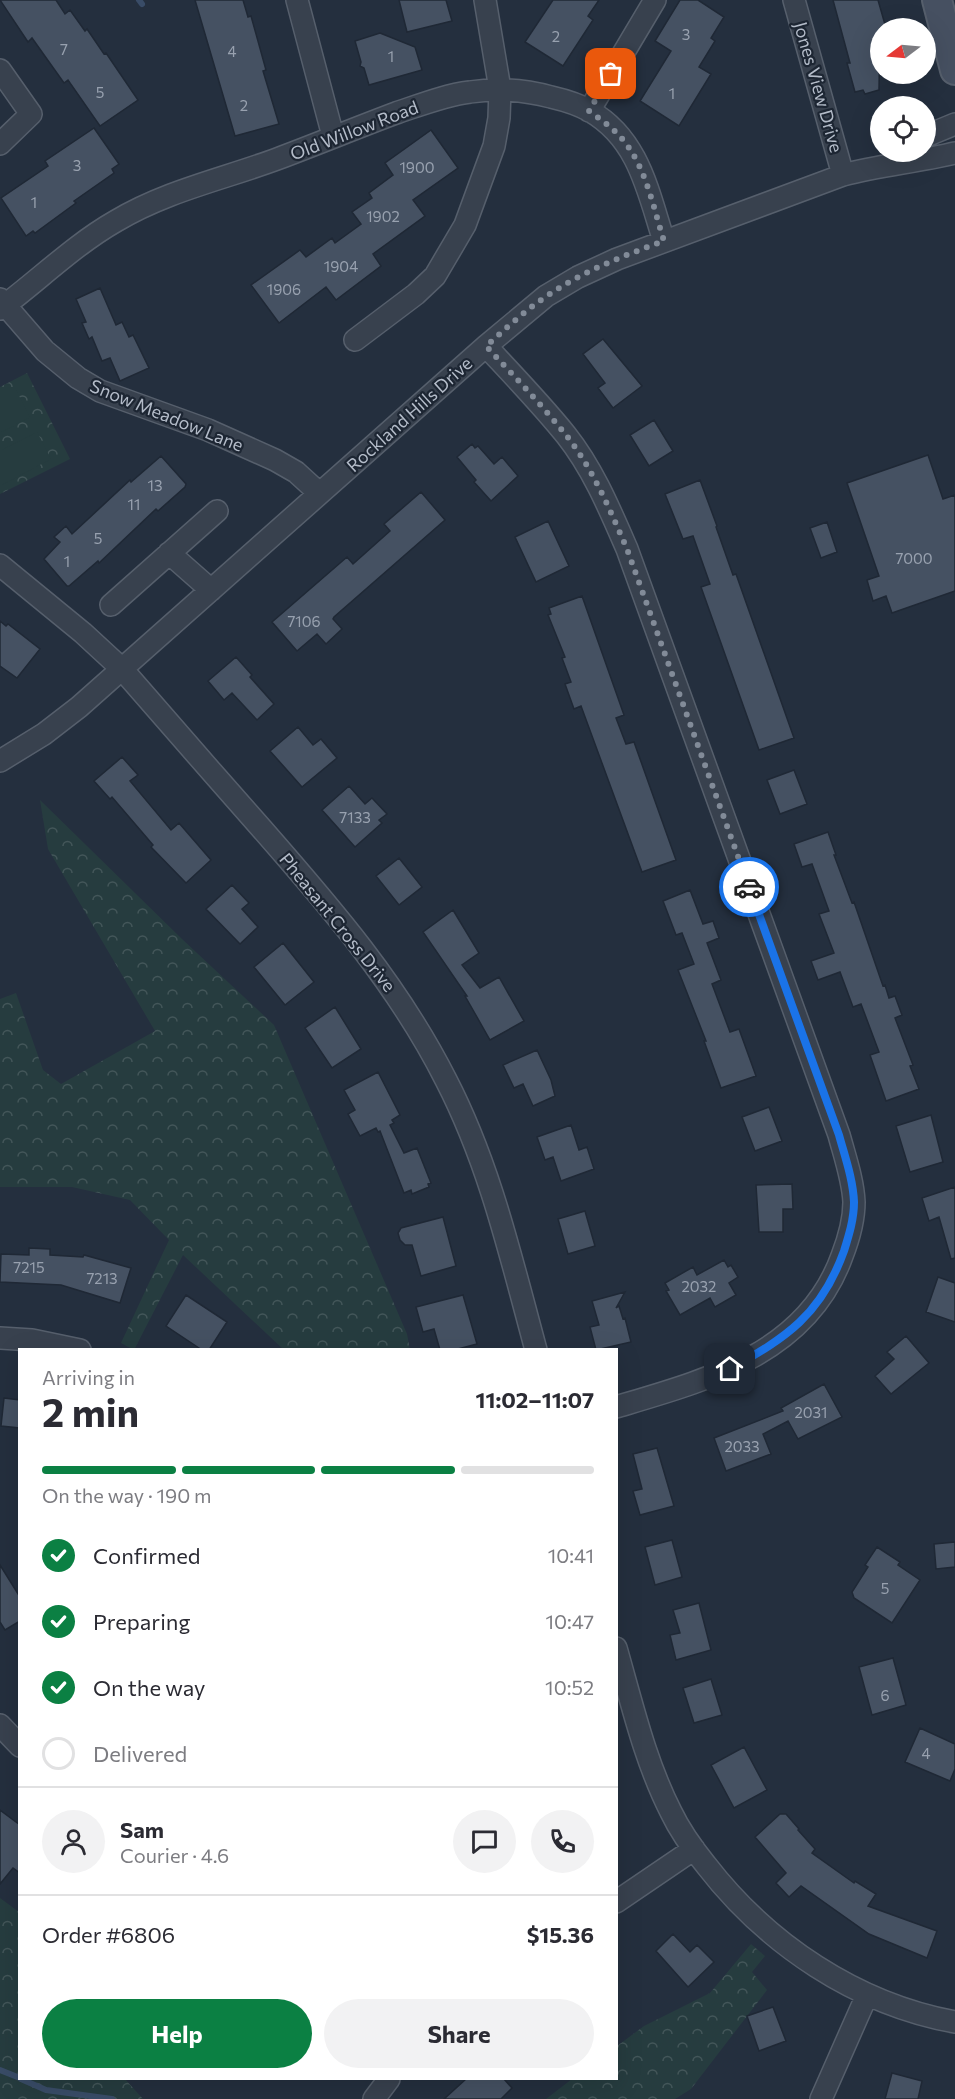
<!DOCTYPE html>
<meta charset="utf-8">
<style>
:root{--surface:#fff;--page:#f2f2f3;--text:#2b2b33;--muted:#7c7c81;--line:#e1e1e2;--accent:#0b8043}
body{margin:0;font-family:Commissioner,sans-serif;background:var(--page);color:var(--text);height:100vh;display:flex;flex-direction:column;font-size:22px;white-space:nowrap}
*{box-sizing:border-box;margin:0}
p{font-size:20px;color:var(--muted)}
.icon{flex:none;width:33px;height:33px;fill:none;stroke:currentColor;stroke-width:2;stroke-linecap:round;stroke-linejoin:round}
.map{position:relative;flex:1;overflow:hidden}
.panel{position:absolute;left:18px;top:1348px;width:600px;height:732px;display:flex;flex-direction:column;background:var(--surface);border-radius:0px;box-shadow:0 6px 24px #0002}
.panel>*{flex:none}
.needle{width:39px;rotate:254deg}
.controls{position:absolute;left:870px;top:18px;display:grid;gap:12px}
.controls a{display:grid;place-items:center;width:66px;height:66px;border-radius:50%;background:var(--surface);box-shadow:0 6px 24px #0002;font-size:30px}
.pin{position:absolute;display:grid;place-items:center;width:51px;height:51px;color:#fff;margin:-26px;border-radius:12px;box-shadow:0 3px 9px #0006}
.courier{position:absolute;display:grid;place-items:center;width:60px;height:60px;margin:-30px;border:4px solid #1a73e8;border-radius:50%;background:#fff;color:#222;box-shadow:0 2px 8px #0007}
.summary em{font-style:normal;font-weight:700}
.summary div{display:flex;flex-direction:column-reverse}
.summary{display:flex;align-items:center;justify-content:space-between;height:102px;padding:0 24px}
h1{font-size:39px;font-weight:700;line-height:45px}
.bar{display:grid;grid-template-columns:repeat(4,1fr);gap:9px 6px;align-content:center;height:72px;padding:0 24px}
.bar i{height:8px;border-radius:4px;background:var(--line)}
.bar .on{background:var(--accent)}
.bar p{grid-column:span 4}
.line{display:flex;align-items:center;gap:15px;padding:0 24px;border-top:2px solid var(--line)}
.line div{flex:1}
.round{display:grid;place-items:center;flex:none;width:63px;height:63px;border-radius:32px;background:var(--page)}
ol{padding:0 24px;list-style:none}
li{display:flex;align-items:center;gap:18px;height:66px}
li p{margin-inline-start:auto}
li .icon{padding:6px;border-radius:50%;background:var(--accent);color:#fff;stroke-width:4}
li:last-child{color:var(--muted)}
li i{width:33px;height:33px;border:3px solid var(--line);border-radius:50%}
.cta{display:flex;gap:12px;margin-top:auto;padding:12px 24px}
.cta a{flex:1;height:69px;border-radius:36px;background:var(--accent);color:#fff;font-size:24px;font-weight:700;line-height:69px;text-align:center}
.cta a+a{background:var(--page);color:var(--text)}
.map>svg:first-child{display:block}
.forest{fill:url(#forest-crowns)}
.pitch{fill:#263c3f}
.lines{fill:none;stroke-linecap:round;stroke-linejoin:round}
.stream{stroke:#394c67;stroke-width:6}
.building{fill:#455162;stroke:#1f2835;stroke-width:1.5}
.street-casing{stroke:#565f6c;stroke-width:24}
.secondary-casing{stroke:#565f6c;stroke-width:32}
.street{stroke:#38414e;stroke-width:21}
.secondary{stroke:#465061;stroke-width:28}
.done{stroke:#828b98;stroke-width:6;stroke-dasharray:0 10.8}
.route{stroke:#1a73e8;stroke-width:8}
.labels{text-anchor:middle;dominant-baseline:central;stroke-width:4.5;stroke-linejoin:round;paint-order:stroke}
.number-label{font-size:15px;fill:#98a1af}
.street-label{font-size:18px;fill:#b4bcc9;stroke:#1d2633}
</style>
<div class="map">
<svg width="955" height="2099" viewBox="0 0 955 2099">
<defs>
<pattern id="forest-crowns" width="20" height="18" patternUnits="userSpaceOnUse" patternTransform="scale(1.5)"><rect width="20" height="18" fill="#263c3f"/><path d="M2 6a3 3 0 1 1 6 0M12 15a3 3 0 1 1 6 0" fill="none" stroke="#435659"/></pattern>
</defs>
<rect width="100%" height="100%" fill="#242f3e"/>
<path class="forest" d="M27 373 70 459 0 494V387Z
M40 800 182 939 274 1025 407 1334 410 1350H284L183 1255 134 1350 121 1343 169 1240 130 1200 72 1187H0V999L16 993 43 1070 61 1084 155 1031 48 849Z
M0 1898 19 1912 20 2079H125L143 2099H0Z
M751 1944 765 1956 752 1972 767 1990 691 2089 675 2099H546L572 2079H616L617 2046 644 2026 710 1993Z"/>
<path class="pitch" d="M16 390 30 417 0 433V398Z
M37 432 51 459 0 486V451Z"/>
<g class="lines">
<path class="stream" d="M139 0 142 4
M0 2070 20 2078
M21 2079 46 2090 112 2099"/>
</g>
<path class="building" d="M0 0H56L65 14 70 10 85 31 87 29 104 54 106 53 138 100 100 126 68 80 64 83 32 38 28 42Z
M195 0H243L248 17 251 16 266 70 263 71 279 124 235 136Z
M399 0H446L452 21 407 32Z
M553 0H599L588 16 593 20 563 66 525 42Z
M680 0H698L724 17 711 38 715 41 699 67 711 74 679 126 640 101 671 51 655 41Z
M833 0H878L886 28H880L879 90 865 94 863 90 855 92 847 63H850Z
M380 33 415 47 422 70 369 85 364 68 360 66 361 62 355 41Z
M94 128 119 164 112 169 114 173 74 201 76 203 35 233 33 231 26 236 1 198 48 166 45 161Z
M431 130 458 168 413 200 425 216 373 254 381 266 336 300 326 287 279 323 251 285 300 250 306 257 332 238 335 243 361 224 352 212 372 198 369 193 393 175 385 163Z
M100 288 116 325 122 322 129 337 133 335 149 368 120 381 110 358 102 361 92 337 89 339 82 323 86 322 76 299Z
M603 339 642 386 613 408 598 388 605 383 583 354Z
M654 420 673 451 649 466 630 435Z
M472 444 475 448 478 446 494 464 502 457 518 476 491 501 474 482 476 480 457 457Z
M928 455 943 499 955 495V591L892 613 886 596 873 601 867 580 879 576 847 483Z
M161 456 186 484 185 487 158 511 156 509 99 563 98 561 69 586H67L44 559 60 542 54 537 66 526 72 534 130 480 131 482Z
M700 480 717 526 716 527 733 575 736 574 794 738 759 750 701 587 710 584 693 536 683 539 665 494Z
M421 492 445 520 334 617 333 619 342 629 326 644 317 634 297 651 272 622 347 557 353 564 390 531 384 524Z
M548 521 569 566 536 582 515 537Z
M827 522 837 552 821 558 810 528Z
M582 596 624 715 616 718 626 744 634 742 676 860 642 872 581 706 574 709 565 684 571 682 562 658 565 657 548 615 551 614 549 608Z
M0 621 6 626 8 624 40 649 17 678 0 666Z
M236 657 252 675 250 677 274 704 257 720 232 693 224 700 208 681Z
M298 727 313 745 321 739 337 758 302 787 270 751Z
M122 757 138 775 130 781 171 830 179 823 211 860 186 883 151 847 153 845 112 797 110 799 94 781Z
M794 770 807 804 780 814 767 780Z
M349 786 365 804 372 798 387 814 379 820 382 823 355 847 322 810Z
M828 832 836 855H834L852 903 854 902 883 986 885 985 889 998 895 996 902 1015 895 1018 913 1065 910 1066 919 1089 886 1101 870 1055 879 1052 861 1004 853 1007 840 972 818 980 811 961 834 953 819 914 829 911 812 864 802 867 794 844Z
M399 858 422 887 399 905 376 876Z
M232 885 249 903 242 909 258 927 240 944 206 909Z
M690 890 703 924 713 921 719 938 707 943 721 980 712 984 730 1032 739 1029 756 1076 721 1088 704 1041H706L678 970 694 964 682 933 676 935 663 901Z
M453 910 479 953 462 965 480 988 499 977 524 1021 490 1040 465 996H467L423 932Z
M283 943 314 982 285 1005 254 967Z
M335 1007 361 1049 332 1068 305 1028Z
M537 1050 551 1080 555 1096 533 1106 523 1084 514 1088 503 1065Z
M378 1072 400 1115 392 1120 394 1123 390 1125 404 1153 417 1148 431 1183 428 1184 429 1187 412 1194 411 1190 404 1193 380 1131 378 1132 376 1128 360 1136 348 1114 355 1110 344 1090Z
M769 1107 782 1141 755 1151 742 1117Z
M931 1115 943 1162 910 1172 896 1126Z
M571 1125 579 1150 587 1147 594 1169 561 1181 553 1157 545 1160 537 1137Z
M792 1184 793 1209H783V1232H759L756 1185Z
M955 1187V1258L951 1259 939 1217 929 1221 922 1198Z
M585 1211 595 1246 568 1254 558 1219Z
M443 1217 456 1266 421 1276 412 1245H405L400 1240 398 1233 401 1228Z
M29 1248 50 1249V1255L83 1257 84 1255 131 1268 120 1303 61 1285 0 1282 1 1254 29 1255Z
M724 1260 728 1267 731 1265 738 1277 729 1283 736 1295 715 1307 710 1298 680 1315 666 1291 669 1290 665 1283 693 1267 697 1275Z
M938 1277 955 1283V1322L926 1312Z
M625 1292 616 1308 619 1306 623 1319 625 1318 631 1342 596 1350 590 1327 599 1325 592 1301Z
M186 1295 227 1322 209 1350H202L166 1326Z
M463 1295 477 1344 454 1350H440L434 1329 423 1332 416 1307Z
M906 1336 929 1363 891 1394 875 1376 894 1359 887 1352Z
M824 1384 842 1417 798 1439 788 1421 763 1434 771 1454 726 1471 714 1438 783 1411 781 1408Z
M4 1398 20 1400V1428L1 1426Z
M657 1448 674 1506 640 1515 633 1491 642 1489 633 1454Z
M672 1540 682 1577 655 1585 645 1547Z
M955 1542V1567L936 1569 934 1544Z
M877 1547 900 1562 898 1565 920 1580 892 1623 854 1598 852 1592 868 1567 865 1565Z
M0 1565 20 1597V1621L5 1630 0 1622Z
M699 1603 711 1650 676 1660 670 1635 680 1633 673 1610Z
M893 1658 906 1705 872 1715 859 1667Z
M711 1679 722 1715 694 1723 683 1688Z
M920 1728 955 1744V1769L950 1781 905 1762Z
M744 1747 767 1790 734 1808 711 1765Z
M0 1810 20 1825V1873L13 1868 0 1884Z
M780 1814H786L799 1829 798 1830 815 1849 812 1853 854 1883 855 1881 876 1894 868 1906 937 1931 927 1958 869 1934 801 1886 789 1897 776 1883 786 1873 755 1837Z
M673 1934 690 1952 697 1945 714 1962 688 1987 656 1951Z
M773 2007 786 2041 759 2051 747 2016Z
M892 2073 922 2081 918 2099H885Z
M466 2079H504L512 2088 501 2099H444Z"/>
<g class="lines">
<g class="street-casing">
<path id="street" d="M297 0 333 136
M794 0 843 175
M0 70 31 114 0 144
M589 111 655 0
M926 136 955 124
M0 299 45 351 78 378 100 391 208 430 275 460 296 472 319 493
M0 309C39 280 74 245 116 221 166 191 223 179 277 159 317 144 356 128 396 113 420 105 445 95 470 92 497 88 525 90 551 97 564 100 578 104 590 111 639 139 648 192 664 241
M355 340 416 294 435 276 465 225 494 146 499 118 500 89 485 0
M486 346C513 375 541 404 566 435 593 469 610 510 627 549L839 1135C845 1157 853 1180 854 1202 854 1221 849 1238 842 1256 807 1354 707 1380 616 1407
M169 553 211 590
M0 565 83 633 122 669C168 722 215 776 262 829 332 909 398 985 446 1080 490 1165 511 1258 536 1350
M111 605 217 511
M0 761 44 734 79 707 486 346 546 296 578 277 617 259 843 175C880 165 918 162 955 153
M0 1338 32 1340 80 1350
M616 1648C632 1704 645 1761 671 1812 680 1831 693 1849 706 1865 767 1944 856 2004 955 2022
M0 1725 20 1746
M616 1902 694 1849
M374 2099 389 2079
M821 2099 867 1995"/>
</g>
<g class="secondary-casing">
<path id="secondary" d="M937 0 955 70"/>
</g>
<use href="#street" class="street"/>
<use href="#secondary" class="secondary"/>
</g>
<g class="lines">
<path class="done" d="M611 74 589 111C603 121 617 131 627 145 647 172 654 210 664 241 623 256 583 271 547 296 525 310 506 329 486 346 513 375 541 404 566 435 593 469 610 510 627 549L749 887"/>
<path class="route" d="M730 1369C787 1337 821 1315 844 1251 849 1235 854 1219 854 1202 853 1179 845 1157 839 1135L749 887"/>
</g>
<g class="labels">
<g class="number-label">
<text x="686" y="34">3</text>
<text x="556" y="36">2</text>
<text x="64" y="49">7</text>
<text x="232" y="51">4</text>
<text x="391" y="56">1</text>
<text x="100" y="92">5</text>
<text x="672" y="93">1</text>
<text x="244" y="105">2</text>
<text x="77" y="165">3</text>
<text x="417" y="167">1900</text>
<text x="34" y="202">1</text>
<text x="383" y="216">1902</text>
<text x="341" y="266">1904</text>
<text x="284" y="289">1906</text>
<text x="155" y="485">13</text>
<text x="134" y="504">11</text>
<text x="98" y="538">5</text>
<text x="914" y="558">7000</text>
<text x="67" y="561">1</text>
<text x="304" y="621">7106</text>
<text x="355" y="817">7133</text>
<text x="29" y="1267">7215</text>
<text x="102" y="1278">7213</text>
<text x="699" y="1286">2032</text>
<text x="811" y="1412">2031</text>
<text x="742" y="1446">2033</text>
<text x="885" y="1588">5</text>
<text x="885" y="1695">6</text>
<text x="926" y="1753">4</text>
</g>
<g class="street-label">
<text transform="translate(819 87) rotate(74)">Jones View Drive</text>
<text transform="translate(354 130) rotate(-21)">Old Willow Road</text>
<text transform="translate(409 414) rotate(-42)">Rockland Hills Drive</text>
<text transform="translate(167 415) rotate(22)">Snow Meadow Lane</text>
<text transform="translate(338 922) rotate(51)">Pheasant Cross Drive</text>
</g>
</g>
</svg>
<div class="controls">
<a><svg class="needle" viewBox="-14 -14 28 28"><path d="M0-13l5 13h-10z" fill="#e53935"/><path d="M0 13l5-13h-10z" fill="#7c7c81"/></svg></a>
<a><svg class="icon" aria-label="locate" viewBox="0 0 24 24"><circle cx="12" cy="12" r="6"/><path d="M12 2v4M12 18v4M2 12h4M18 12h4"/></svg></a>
</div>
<div class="pin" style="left:611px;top:74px;background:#ea580c"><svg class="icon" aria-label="bag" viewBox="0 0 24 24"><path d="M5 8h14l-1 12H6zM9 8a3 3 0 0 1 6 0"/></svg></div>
<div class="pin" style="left:730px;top:1369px;background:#1f2937"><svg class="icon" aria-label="home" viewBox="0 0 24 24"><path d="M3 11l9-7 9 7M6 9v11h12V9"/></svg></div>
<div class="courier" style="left:749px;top:887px"><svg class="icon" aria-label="car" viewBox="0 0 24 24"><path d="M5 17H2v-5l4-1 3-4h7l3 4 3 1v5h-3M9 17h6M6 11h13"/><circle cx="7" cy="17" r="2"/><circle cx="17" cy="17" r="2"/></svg></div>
<section class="panel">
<div class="summary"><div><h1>2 min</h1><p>Arriving in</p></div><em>11:02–11:07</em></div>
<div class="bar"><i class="on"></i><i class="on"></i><i class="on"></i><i></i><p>On the way · 190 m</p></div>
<ol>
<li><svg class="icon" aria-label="check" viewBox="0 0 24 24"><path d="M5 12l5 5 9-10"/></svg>Confirmed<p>10:41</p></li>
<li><svg class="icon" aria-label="check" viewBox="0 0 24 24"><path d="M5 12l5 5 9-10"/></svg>Preparing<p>10:47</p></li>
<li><svg class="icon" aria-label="check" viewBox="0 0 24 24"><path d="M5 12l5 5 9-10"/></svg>On the way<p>10:52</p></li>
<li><i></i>Delivered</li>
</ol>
<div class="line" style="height:108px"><a class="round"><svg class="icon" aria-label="person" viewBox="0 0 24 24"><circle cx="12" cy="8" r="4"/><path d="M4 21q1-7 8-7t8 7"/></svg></a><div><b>Sam</b><p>Courier · 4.6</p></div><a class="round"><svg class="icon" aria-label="chat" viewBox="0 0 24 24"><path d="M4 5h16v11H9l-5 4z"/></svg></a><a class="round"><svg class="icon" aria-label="phone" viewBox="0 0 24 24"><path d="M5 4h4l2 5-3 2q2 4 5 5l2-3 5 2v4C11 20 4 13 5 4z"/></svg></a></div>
<div class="line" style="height:78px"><div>Order #6806</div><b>$15.36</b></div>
<div class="cta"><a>Help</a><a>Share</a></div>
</section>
</div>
